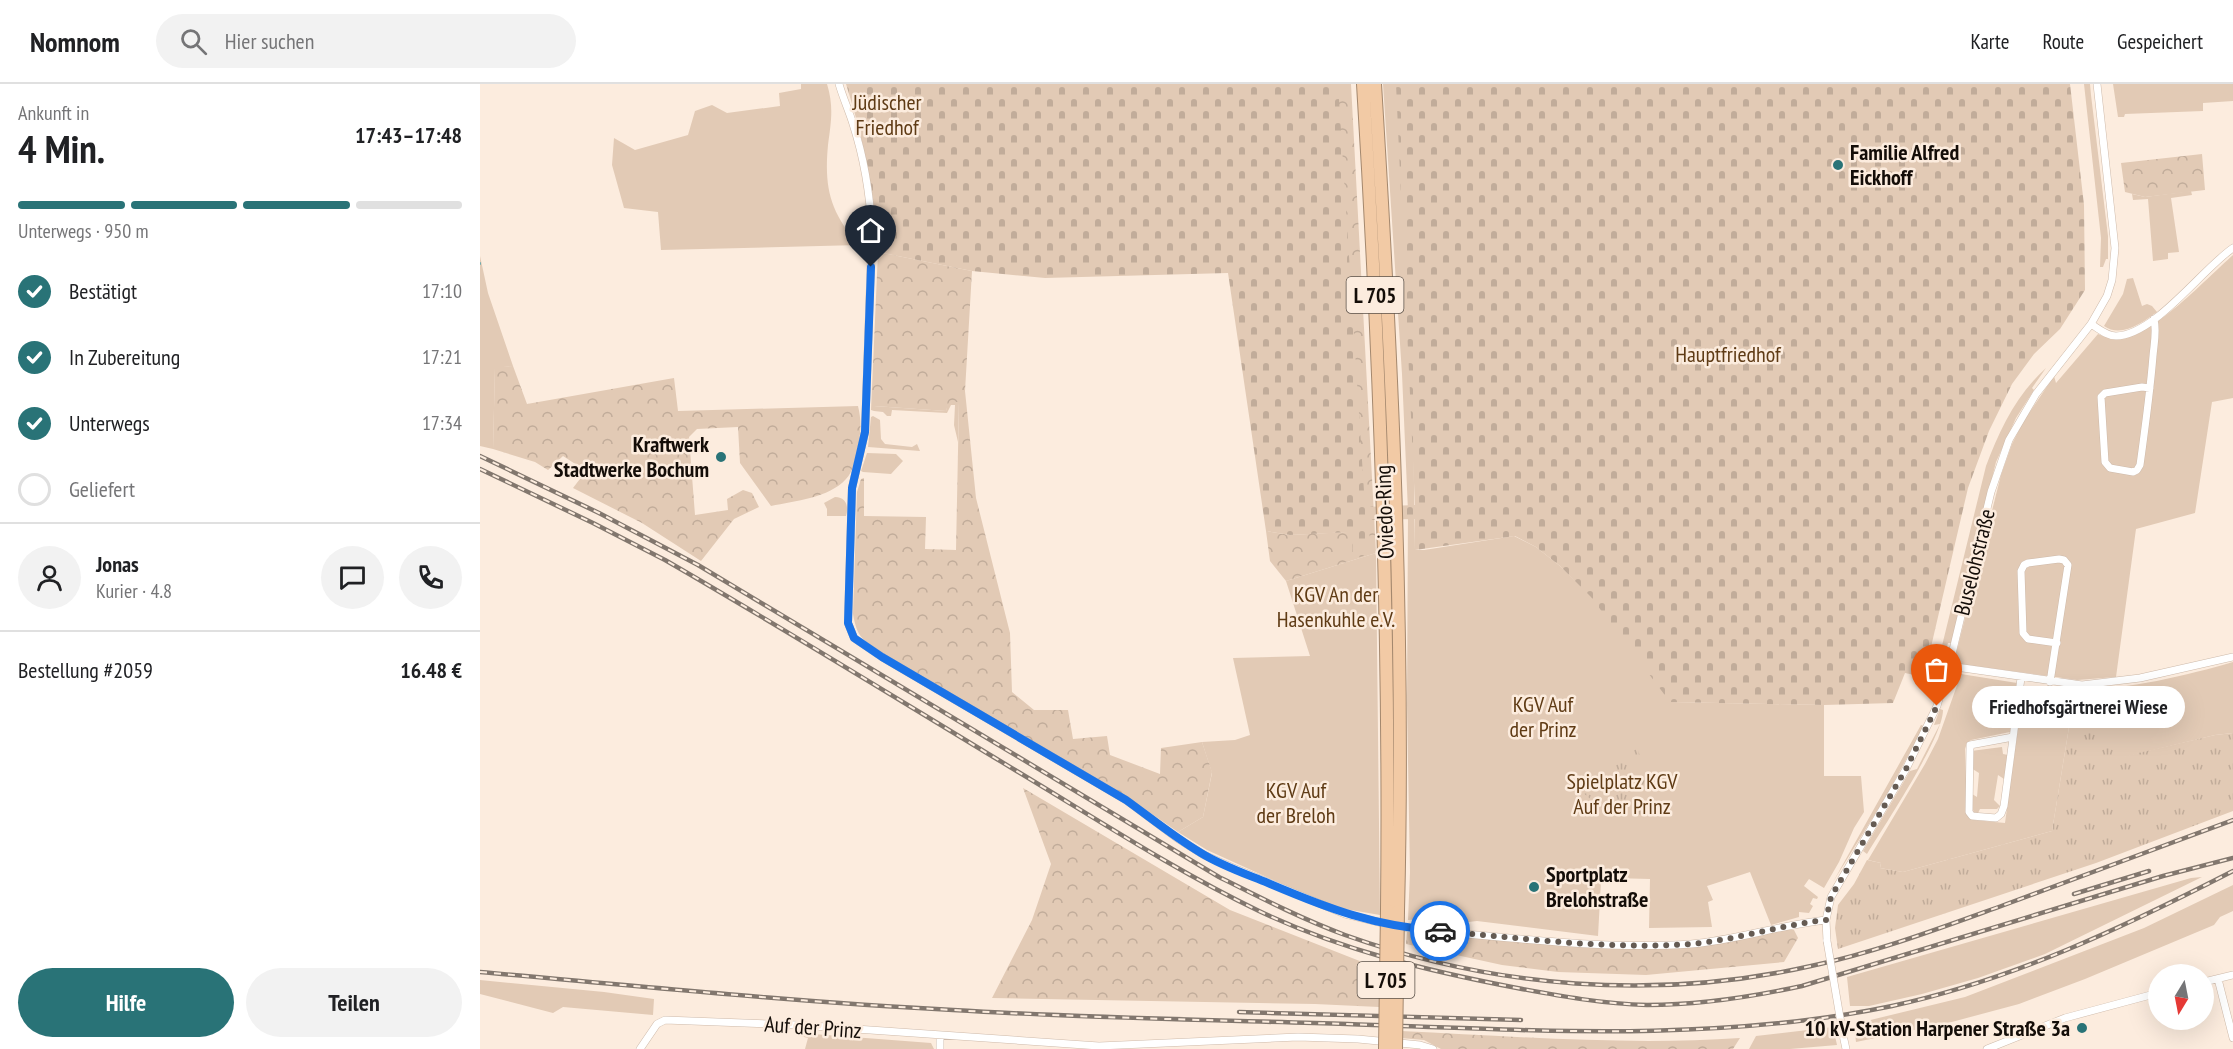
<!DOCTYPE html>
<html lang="de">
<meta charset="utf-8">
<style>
:root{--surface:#fff;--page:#f2f2f2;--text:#202124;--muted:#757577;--line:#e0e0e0;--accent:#297377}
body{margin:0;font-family:"PT Sans Narrow",sans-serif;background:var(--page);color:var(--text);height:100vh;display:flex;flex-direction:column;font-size:22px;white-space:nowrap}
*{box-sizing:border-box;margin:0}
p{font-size:20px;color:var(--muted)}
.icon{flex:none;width:33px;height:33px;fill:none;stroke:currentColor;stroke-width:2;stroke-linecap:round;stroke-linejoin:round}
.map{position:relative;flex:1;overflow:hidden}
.side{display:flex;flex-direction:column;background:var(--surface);width:480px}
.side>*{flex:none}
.needle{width:39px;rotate:190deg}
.controls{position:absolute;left:1668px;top:880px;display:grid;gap:12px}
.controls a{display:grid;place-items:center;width:66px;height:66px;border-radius:50%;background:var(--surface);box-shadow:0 6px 24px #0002;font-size:30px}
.pin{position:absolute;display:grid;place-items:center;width:51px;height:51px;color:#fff;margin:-62px -26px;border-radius:50% 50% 50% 0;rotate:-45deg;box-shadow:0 0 6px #0007}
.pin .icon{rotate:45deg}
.courier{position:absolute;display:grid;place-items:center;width:60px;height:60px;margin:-30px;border:4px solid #1a73e8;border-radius:50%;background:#fff;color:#222;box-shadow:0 2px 8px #0007}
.bubble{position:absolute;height:42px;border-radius:21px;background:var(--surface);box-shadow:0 6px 24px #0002;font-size:20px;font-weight:700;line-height:42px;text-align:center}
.head em{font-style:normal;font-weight:700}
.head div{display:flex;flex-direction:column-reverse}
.head{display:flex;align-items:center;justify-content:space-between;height:102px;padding:0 18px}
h1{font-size:39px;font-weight:700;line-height:45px}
.bar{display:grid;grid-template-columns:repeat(4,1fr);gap:9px 6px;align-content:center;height:72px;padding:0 18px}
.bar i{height:8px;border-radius:4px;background:var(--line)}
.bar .current{background:var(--accent)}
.bar p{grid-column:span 4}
.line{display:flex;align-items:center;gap:15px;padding:0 18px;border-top:2px solid var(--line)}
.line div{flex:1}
.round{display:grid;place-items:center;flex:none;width:63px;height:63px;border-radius:32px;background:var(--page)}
ol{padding:0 18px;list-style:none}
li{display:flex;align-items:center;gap:18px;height:66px}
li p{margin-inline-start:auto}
li .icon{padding:6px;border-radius:50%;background:var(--accent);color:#fff;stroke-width:4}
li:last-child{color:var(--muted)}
li i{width:33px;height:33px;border:3px solid var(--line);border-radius:50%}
.action{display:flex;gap:12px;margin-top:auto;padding:12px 18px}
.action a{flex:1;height:69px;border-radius:36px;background:var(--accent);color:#fff;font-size:24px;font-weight:700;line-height:69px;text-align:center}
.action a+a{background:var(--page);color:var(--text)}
header{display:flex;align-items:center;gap:36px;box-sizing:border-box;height:84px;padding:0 30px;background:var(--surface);border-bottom:2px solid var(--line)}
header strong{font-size:28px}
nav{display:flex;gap:33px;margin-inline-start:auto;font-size:21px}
.search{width:420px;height:54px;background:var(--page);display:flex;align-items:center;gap:15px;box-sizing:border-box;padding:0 21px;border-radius:33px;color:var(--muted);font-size:22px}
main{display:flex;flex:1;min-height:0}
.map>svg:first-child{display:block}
.green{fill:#e2cab5}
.forest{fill:url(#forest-crowns)}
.cemetery{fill:url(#cemetery-stones)}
.park{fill:url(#park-tufts)}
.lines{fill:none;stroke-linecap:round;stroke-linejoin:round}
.stream{stroke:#71abae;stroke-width:2}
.street-casing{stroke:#cebaaa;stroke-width:8}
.highway-casing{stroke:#a4886e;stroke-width:14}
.street{stroke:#fff;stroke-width:7}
.highway{stroke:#f2caa5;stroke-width:12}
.rail-casing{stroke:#82776e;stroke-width:4.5}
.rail{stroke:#fcecde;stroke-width:2;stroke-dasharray:7;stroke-linecap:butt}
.street-bridge-casing{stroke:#cebaaa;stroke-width:8;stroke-linecap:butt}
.highway-bridge-casing{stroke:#a4886e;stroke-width:14;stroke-linecap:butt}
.street-bridge{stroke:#fff;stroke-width:7}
.highway-bridge{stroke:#f2caa5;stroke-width:12}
.done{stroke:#655b53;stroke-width:6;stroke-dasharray:0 10.8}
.route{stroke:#1a73e8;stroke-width:8}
.poi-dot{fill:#297377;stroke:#fcecde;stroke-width:2}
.labels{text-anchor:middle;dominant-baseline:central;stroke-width:5;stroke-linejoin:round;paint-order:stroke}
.shield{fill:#fcecde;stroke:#5a5048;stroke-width:1.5}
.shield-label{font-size:21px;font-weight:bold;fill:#140d08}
.park-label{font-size:22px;fill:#5f3b15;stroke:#fcecde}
.poi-label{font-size:22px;font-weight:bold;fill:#140d08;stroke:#fcecde;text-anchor:start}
.street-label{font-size:22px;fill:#140d08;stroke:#fcecde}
</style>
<header>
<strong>Nomnom</strong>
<div class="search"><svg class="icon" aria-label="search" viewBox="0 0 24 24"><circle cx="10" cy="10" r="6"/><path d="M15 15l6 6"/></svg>Hier suchen</div>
<nav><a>Karte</a><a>Route</a><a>Gespeichert</a></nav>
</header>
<main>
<section class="side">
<div class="head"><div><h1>4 Min.</h1><p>Ankunft in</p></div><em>17:43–17:48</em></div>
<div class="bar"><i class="current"></i><i class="current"></i><i class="current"></i><i></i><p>Unterwegs · 950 m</p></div>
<ol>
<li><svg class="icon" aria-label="check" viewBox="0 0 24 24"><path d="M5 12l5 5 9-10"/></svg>Bestätigt<p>17:10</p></li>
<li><svg class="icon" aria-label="check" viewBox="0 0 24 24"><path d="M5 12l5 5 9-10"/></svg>In Zubereitung<p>17:21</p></li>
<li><svg class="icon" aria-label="check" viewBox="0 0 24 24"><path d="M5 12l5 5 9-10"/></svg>Unterwegs<p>17:34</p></li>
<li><i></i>Geliefert</li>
</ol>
<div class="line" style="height:108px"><a class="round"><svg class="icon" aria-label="person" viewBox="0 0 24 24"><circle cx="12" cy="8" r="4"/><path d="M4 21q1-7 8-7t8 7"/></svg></a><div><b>Jonas</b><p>Kurier · 4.8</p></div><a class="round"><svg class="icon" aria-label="chat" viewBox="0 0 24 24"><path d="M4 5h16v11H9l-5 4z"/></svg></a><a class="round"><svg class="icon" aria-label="phone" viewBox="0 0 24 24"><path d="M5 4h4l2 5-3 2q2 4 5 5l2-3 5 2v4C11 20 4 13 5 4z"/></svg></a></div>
<div class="line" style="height:78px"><div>Bestellung #2059</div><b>16.48 €</b></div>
<div class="action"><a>Hilfe</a><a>Teilen</a></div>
</section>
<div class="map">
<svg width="1753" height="965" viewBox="0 0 1753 965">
<defs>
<pattern id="forest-crowns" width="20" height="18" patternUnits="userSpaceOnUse" patternTransform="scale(1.5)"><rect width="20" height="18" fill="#e2cab5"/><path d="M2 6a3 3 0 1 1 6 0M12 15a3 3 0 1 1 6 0" fill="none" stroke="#c1ac9a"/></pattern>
<pattern id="cemetery-stones" width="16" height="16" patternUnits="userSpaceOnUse" patternTransform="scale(1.5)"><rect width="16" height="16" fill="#e2cab5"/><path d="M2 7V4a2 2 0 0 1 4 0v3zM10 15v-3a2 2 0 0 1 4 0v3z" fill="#c1ac9a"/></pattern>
<pattern id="park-tufts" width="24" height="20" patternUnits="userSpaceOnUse" patternTransform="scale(1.5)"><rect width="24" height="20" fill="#e2cab5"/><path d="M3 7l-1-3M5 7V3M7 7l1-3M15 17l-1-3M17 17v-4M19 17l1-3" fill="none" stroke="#c1ac9a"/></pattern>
</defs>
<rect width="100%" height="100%" fill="#fcecde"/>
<path class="green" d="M321 0H347C354 23 351 38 348 61 344 104 350 128 379 161L181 166 178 128 144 124 132 81 134 54 155 66 208 51 215 27 232 21 247 29 300 22 299 9 321 5Z
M903 0H928L935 466H944L1034 452 1056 463 1080 482 1112 513 1191 618 1344 621V692H1381L1384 728 1374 744 1359 778 1344 804 1329 795 1324 802 1338 813 1337 815 1333 814 1330 820 1333 822 1329 829 1319 828V833L1291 841 1270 788 1227 802 1233 816 1228 818 1232 843 1169 844 1170 795 1131 794 1121 797 1118 852 997 837 980 839 954 836 953 834 928 836 930 788 927 621 928 427 922 290Z
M1604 0H1610L1611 11 1628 152V175H1626L1623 183H1620L1621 154Z
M1633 0H1753V17L1723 19V27L1645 30 1644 33H1638Z
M1711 107 1712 111 1691 114 1699 168 1688 169V175L1673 177 1668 115 1653 116 1652 110 1665 113Z
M1753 171V314L1732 318 1715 429 1656 445 1636 593 1597 596 1480 580 1476 576V570L1521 391 1532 360 1543 338 1574 292 1576 299 1618 250C1626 253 1632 256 1641 255 1674 251 1727 194 1753 171Z
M0 172 8 209 33 282 15 284 13 365 0 362Z
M1653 194 1662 222 1667 220 1672 222 1677 228C1662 239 1641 254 1624 242L1643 210 1647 195Z
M1566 284 1552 304 1554 306 1536 334 1516 378 1471 559H1468L1464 575 1459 574 1506 382C1520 345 1536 311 1566 284Z
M468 318H479L478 358 474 341 475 321H471L467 329 412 326 411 332H407L403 328 394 327V322L466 327Z
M393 332 400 336 401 355 405 360 432 363 437 360 440 367 388 363 391 333Z
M387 369 416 370 423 377 411 390 383 388 381 387Z
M355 413C366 413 369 422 366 432H347V425L344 419Z
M896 469 900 831 853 823 727 766 698 748 723 733 732 689 722 658 755 656 770 651 753 574 830 572 806 497Z
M1753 578V649L1735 651 1632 676 1591 631 1572 747 1423 788 1400 784 1401 779 1388 776 1445 680 1458 655 1481 590 1537 599 1530 648 1491 656 1487 659 1485 665 1487 730 1494 736 1525 739 1544 602C1563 604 1581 606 1599 606 1645 606 1709 591 1753 578Z
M1460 625 1463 626C1463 654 1404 742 1387 770L1383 767 1430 687 1437 685 1460 640 1454 641Z
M1441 641 1444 642 1408 709 1353 798Z
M1522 663 1523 670 1528 671 1524 695 1518 691 1514 716 1520 722 1517 725H1500L1497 731C1490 726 1492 718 1492 710L1497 713 1499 689 1491 684V667Z
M1722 793 1565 870 1498 894 1442 910 1389 922H1370L1367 893 1711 794Z
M1753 801V827L1740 833 1734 841 1605 895 1539 920 1468 939 1376 958 1374 940 1485 913 1664 844Z
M0 896 124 908 174 915 173 931 83 923 73 929 0 910Z
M1353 943 1357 961 1310 965H1269L1276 952Z
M320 949 451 959 454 965H325L328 954 320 952Z"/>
<path class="forest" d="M837 0H871L896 469 806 497 790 477 786 447 810 451 867 448Z
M1722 70 1725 106 1665 113 1645 108 1641 79Z
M398 168 492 187 485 307 496 414 530 549 532 608 554 626H588L593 655 627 652 630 671 680 690 681 664 722 658 732 688 723 733 698 748 653 717 399 567C381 555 377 552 373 530L377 408 381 395 384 394V432L446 433 445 465 476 466 479 318H469L466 327 394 322V327L391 326Z
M33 282 47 320 194 294 198 327 378 322C382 338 381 353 376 369 374 378 373 388 366 395 349 414 315 417 291 422L260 379 258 343 217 345 209 353 215 431 248 426 247 415 263 406 272 409 279 423 254 435 221 477 162 439 93 404 106 387 83 372 68 386 55 378 13 365 15 283Z
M543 704 750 826 900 885 899 923 835 920 512 914 552 836 571 780Z
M1307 846H1314L1318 854 1304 878 1166 891 1078 888 1022 881 926 860 927 848 1154 865 1214 863Z
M921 947C1033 952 1147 962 1260 954L1253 965H961L944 956 921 954Z"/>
<path class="cemetery" d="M366 0H858L885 423 935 421 916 0H1590L1604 121 1605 206 1580 245 1554 270 1532 300 1509 347 1488 404 1444 593 1425 589 1413 619 1344 621 1190 618 1111 513 1080 482 1056 463 1035 452 935 466V435L889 436 890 470 873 475 872 448 810 451 786 447 748 189 565 194 492 187 398 168C395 107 384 58 366 0Z"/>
<path class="park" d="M1591 631 1637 639 1633 675 1735 651 1753 649V727L1616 779 1358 865 1355 844 1358 821 1374 800 1387 776 1401 779 1400 784 1423 788 1572 747Z
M1156 661C1169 693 1167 717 1167 750L1130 731 1102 708 1128 688Z"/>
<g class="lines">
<path class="stream" d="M0 179V180"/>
<g class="street-casing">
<path id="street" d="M359 0C363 14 369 27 373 40 384 74 390 112 392 147L385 348 372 404 368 539 374 554 402 573 646 716 697 754 724 771 751 783 865 830 919 843 952 847C1037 854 1126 866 1211 860 1257 856 1300 841 1346 836
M1611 240C1619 245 1627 252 1636 252 1675 251 1722 185 1753 164
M1670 304 1662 303 1625 309 1621 313 1625 378 1630 384 1653 388 1657 386 1660 381C1665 345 1670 309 1673 272 1674 260 1677 247 1674 235
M1469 582 1602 601 1660 594 1753 573
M1570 598 1588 481 1584 476 1579 475 1548 479 1544 481 1541 487 1543 549 1548 555 1577 559
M1533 653 1490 661 1489 728 1492 732 1516 734 1521 730 1524 722 1541 594
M1347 857 1346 836 1351 813 1426 685 1457 622 1471 574 1511 408 1529 356 1556 310 1611 240 1627 212 1632 196 1635 164 1617 0
M1738 895 1753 954
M1724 898 1753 891
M1363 951 1366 965
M160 965 177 940 185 936 318 941 619 962 818 953 878 955 940 961 953 965
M460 965V951
M1507 965 1585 934 1678 909"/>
</g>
<g class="highway-casing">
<path id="highway" d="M883 0C900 275 910 550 907 826
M895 0C912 275 925 551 918 827"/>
</g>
<use href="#street" class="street"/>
<use href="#highway" class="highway"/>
<g class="rail-casing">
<path id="rail" d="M0 372 119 429 218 481 739 793C781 814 822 835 865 851 1014 904 1176 917 1331 882 1397 868 1460 844 1524 821 1600 793 1677 764 1753 736
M0 385 113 439 185 476C303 544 419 616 535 686 615 734 694 786 779 827 861 866 948 887 1037 904 1080 912 1123 920 1167 921 1220 921 1271 913 1322 902L1683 792 1753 774
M1594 810 1669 787
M0 888C158 902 315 918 473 926 605 934 736 936 867 940 1047 946 1236 959 1412 922 1533 896 1644 843 1753 787
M759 928 1041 936"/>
</g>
<use href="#rail" class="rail"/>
<g class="street-bridge-casing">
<path id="street-bridge" d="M1347 857 1363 951"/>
</g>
<g class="highway-bridge-casing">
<path id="highway-bridge" d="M905 965 907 826
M916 965 918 827"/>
</g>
<use href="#street-bridge" class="street-bridge"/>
<use href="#highway-bridge" class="highway-bridge"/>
</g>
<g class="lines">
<path class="done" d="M960 847C1043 854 1128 866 1211 860 1256 856 1300 841 1346 836L1351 813 1426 685 1457 622"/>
<path class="route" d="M391 183 385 348 372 404 368 539 374 554 402 573 646 716C671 734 694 753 721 769 742 782 766 790 788 799 849 825 894 842 960 847"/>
</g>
<g class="poi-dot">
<circle cx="1358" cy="81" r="6"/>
<circle cx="241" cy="373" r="6"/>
<circle cx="1054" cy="803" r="6"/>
<circle cx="1602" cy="944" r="6"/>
</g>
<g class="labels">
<g class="shield">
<rect x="866.5" y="193" width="57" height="36" rx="4.5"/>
<rect x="877.5" y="878" width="57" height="36" rx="4.5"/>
</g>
<g class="shield-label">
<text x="895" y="211">L 705</text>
<text x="906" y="896">L 705</text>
</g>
<g class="park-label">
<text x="407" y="18">Jüdischer<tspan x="407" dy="25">Friedhof</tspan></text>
<text x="1248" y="270">Hauptfriedhof</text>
<text x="856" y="510">KGV An der<tspan x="856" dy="25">Hasenkuhle e.V.</tspan></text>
<text x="1063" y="620">KGV Auf<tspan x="1063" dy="25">der Prinz</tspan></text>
<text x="1142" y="697">Spielplatz KGV<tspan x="1142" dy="25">Auf der Prinz</tspan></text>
<text x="816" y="706">KGV Auf<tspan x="816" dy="25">der Breloh</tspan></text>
</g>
<g class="poi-label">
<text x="1370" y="68">Familie Alfred<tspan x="1370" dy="25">Eickhoff</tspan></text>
<text x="229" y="360" text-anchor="end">Kraftwerk<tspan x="229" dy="25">Stadtwerke Bochum</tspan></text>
<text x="1066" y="790">Sportplatz<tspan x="1066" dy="25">Brelohstraße</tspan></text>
<text x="1590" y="944" text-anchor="end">10 kV-Station Harpener Straße 3a</text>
</g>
<g class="street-label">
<text transform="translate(904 428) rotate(-92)">Oviedo-Ring</text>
<text transform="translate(1494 478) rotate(-76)">Buselohstraße</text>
<text transform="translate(333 943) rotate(4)">Auf der Prinz</text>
</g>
</g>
</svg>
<div class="controls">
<a><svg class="needle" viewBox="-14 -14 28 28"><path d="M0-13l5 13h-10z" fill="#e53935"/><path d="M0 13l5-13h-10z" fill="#757577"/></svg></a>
</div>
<div class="pin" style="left:1457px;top:622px;background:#ea580c"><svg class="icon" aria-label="bag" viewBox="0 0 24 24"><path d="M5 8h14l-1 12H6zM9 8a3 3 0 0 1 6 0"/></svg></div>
<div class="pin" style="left:391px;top:183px;background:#1f2937"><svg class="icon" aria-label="home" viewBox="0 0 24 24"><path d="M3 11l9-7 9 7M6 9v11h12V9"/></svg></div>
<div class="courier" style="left:960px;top:847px"><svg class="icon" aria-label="car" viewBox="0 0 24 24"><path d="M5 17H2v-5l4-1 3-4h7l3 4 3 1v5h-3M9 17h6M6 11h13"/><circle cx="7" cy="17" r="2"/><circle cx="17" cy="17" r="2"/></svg></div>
<div class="bubble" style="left:1492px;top:602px;width:213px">Friedhofsgärtnerei Wiese</div>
</div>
</main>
